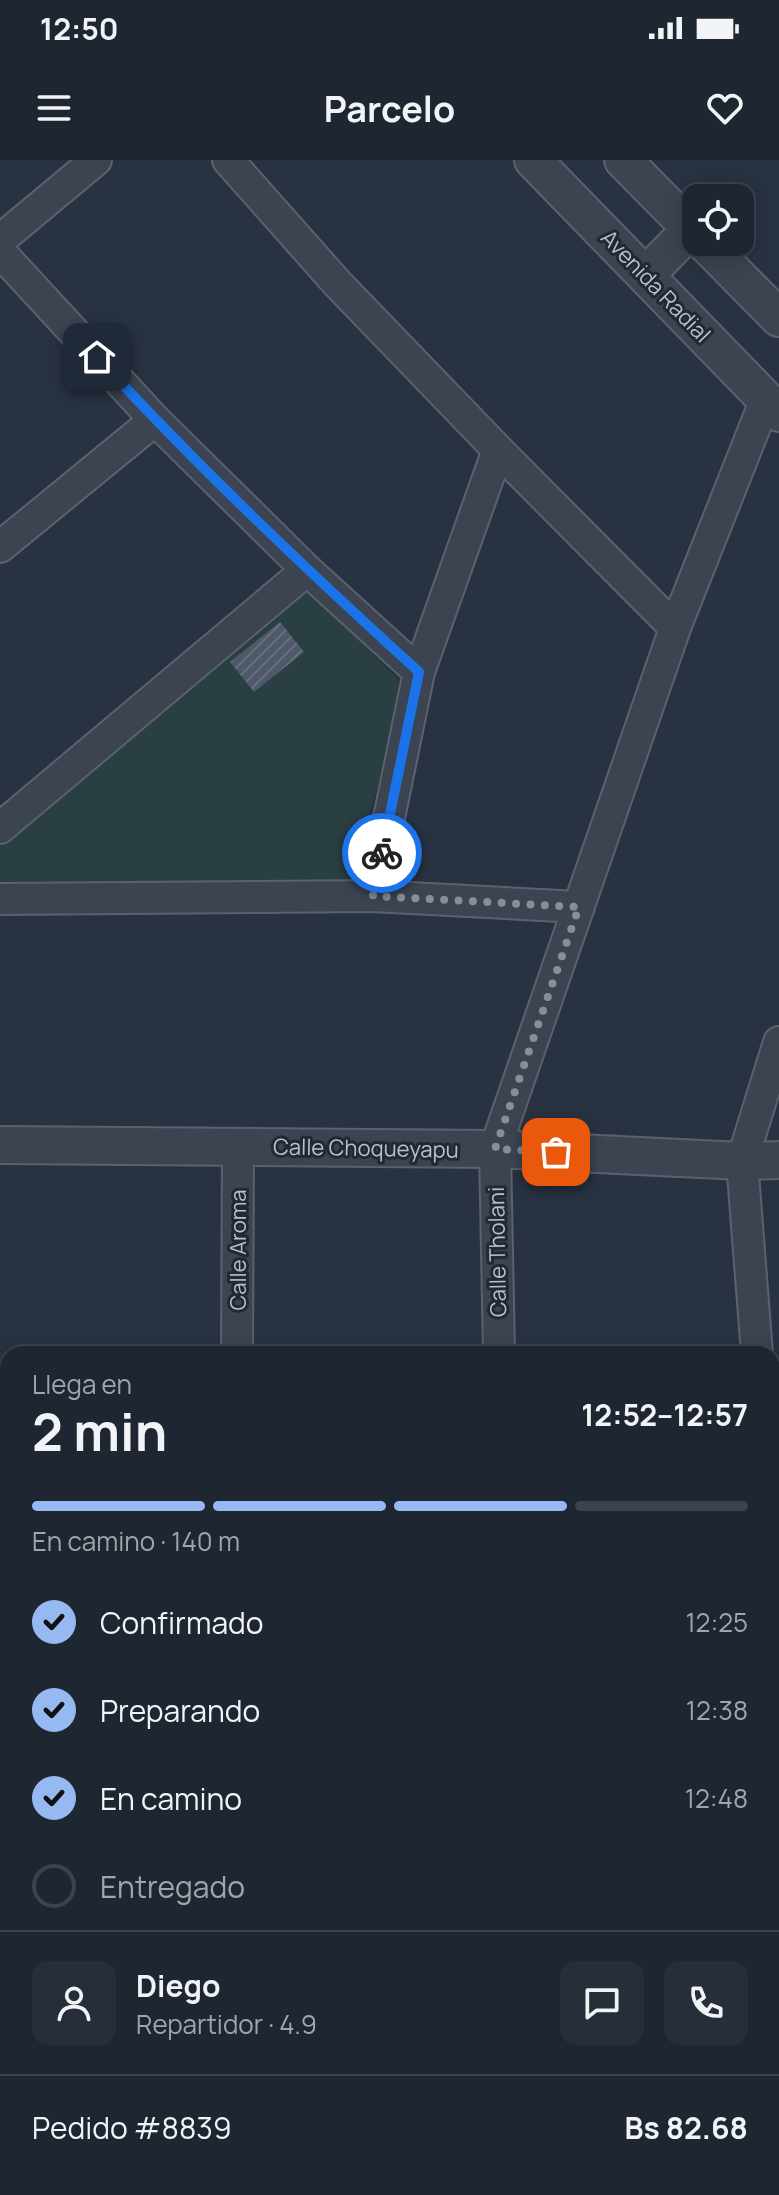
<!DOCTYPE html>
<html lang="es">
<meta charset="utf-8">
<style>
:root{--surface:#1e2631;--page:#262e39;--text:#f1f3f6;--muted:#a1a5ab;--line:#3c434d;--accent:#97b9f2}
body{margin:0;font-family:Manrope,sans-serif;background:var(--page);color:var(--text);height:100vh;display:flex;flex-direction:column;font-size:30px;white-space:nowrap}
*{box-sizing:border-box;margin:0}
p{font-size:26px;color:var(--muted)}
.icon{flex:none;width:44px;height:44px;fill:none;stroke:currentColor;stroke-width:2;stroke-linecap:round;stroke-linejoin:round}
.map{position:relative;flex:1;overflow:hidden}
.sheet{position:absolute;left:0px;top:1186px;width:780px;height:850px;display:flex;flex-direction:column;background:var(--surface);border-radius:24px 24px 0 0;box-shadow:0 4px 20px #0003,0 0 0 2px var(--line)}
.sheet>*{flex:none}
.fabs{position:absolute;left:682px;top:24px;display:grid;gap:16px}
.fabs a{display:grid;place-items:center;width:72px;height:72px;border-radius:16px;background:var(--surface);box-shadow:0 4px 20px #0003,0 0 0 2px var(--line);font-size:40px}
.pin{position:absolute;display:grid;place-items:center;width:68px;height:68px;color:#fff;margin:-34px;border-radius:16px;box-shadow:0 4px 12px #0006}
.courier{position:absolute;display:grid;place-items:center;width:80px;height:80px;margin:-40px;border:6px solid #1a73e8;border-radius:50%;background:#fff;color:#222;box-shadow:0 2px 10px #0007}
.overview em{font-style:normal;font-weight:700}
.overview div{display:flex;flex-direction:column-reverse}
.overview{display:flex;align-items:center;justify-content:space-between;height:136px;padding:0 32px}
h1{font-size:52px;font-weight:700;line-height:60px}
.bar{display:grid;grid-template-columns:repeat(4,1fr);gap:12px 8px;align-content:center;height:96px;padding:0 32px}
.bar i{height:10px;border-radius:6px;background:var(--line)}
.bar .on{background:var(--accent)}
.bar p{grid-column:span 4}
.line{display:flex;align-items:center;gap:20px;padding:0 32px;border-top:2px solid var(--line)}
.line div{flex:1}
.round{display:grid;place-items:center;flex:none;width:84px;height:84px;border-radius:16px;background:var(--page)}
ol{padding:0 32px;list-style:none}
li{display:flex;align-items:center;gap:24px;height:88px}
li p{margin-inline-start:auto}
li .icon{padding:8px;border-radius:50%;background:var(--accent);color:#111;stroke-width:4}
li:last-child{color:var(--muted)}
li i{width:44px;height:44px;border:4px solid var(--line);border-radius:50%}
.status{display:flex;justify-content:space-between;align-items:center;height:56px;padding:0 40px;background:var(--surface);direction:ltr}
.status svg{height:22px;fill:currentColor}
header{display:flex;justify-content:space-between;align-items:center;height:104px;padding:0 32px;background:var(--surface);font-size:36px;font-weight:700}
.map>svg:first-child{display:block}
.park{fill:#2a3f42}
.building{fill:url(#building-hatch)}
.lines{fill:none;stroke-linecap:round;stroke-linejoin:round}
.minor-casing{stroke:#5a626e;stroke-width:34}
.tertiary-casing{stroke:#5a626e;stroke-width:40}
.minor{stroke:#3c4451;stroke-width:30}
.tertiary{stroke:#3c4451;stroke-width:36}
.done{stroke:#868e9b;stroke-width:8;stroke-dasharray:0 14.4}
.route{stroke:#1a73e8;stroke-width:10}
.labels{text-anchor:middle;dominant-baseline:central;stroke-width:6;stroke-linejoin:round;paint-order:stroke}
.street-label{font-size:22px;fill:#b9c0cb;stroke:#212936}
</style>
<div class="status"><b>12:50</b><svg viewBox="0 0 49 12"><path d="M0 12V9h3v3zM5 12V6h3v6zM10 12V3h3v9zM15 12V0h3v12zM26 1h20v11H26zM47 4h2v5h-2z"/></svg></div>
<header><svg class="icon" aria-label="menu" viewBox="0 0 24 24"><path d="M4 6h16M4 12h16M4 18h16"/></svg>Parcelo<svg class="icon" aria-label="heart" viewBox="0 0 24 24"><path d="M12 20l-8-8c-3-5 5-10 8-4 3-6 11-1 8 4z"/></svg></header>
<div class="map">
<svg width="779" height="2035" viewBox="0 0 779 2035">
<defs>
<pattern id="building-hatch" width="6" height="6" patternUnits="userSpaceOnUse" patternTransform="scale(2)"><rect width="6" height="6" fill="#4f5969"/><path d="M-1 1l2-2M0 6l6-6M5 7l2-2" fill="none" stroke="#666f7d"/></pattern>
</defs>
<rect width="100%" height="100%" fill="#283241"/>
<path class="park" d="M306 425 403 525 352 724 0 723V686Z
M2 1866H8V1961L0 1953Z"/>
<path class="building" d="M280 462 304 492 254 532 230 502Z"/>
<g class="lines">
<g class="minor-casing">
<path id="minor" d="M228 0 337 123 498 290 675 468
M0 80 96 0
M0 92 155 260 307 410 419 512
M0 387 155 260
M0 668 307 410
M373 736 419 512 498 290
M0 739 373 736 579 747
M237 1194 238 986
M499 1194 495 989 675 468 766 239
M757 1194 742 1001 779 882
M772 1392 779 1463
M0 1425H8
M0 1853 8 1854
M772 1898 779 1892
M0 2002 8 2011
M24 2028 30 2035
M114 2035 121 2028
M472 2035 475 2028
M663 2035 667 2028"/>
</g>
<g class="tertiary-casing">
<path id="tertiary" d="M533 0 779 253
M623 0 696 74
M704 82 779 158
M646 115 691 69
M0 985 495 989 742 1001 779 1000"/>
</g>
<use href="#minor" class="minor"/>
<use href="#tertiary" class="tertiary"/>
</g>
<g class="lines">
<path class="done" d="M382 693 373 736 579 747 495 989 556 992"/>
<path class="route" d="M97 197C199 308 308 411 419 512L382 693"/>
</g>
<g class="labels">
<g class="street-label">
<text transform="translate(656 126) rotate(46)">Avenida Radial</text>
<text transform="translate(366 988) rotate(1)">Calle Choqueyapu</text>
<text transform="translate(238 1090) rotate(-90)">Calle Aroma</text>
<text transform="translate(497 1092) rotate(-91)">Calle Tholani</text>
</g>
</g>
</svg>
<div class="fabs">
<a><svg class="icon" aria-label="locate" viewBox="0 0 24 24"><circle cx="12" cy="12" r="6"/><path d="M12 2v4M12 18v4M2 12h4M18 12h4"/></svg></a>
</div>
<div class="pin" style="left:556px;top:992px;background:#ea580c"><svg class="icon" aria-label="bag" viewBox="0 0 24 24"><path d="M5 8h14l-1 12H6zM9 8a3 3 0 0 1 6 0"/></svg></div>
<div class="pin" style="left:97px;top:197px;background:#1f2937"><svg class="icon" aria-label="home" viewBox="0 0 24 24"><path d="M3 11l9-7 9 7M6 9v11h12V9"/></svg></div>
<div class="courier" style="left:382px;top:693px"><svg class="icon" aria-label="bike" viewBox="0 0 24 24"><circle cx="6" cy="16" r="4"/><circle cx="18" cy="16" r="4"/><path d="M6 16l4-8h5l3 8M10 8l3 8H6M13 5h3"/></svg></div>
<section class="sheet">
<div class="overview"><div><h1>2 min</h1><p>Llega en</p></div><em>12:52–12:57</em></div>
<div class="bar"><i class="on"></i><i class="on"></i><i class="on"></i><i></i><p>En camino · 140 m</p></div>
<ol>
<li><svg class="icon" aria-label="check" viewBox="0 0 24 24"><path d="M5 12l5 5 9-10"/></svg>Confirmado<p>12:25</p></li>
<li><svg class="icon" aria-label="check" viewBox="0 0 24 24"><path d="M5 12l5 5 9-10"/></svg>Preparando<p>12:38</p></li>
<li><svg class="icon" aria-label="check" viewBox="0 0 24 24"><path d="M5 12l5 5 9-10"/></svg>En camino<p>12:48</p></li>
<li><i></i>Entregado</li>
</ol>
<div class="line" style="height:144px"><a class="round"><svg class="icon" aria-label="person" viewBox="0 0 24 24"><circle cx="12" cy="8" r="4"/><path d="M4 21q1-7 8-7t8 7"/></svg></a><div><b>Diego</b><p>Repartidor · 4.9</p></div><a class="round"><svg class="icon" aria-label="chat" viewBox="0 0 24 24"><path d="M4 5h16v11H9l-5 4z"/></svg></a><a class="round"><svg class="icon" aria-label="phone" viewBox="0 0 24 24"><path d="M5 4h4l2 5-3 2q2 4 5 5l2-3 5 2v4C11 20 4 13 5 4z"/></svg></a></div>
<div class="line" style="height:104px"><div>Pedido #8839</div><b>Bs 82.68</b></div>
</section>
</div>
